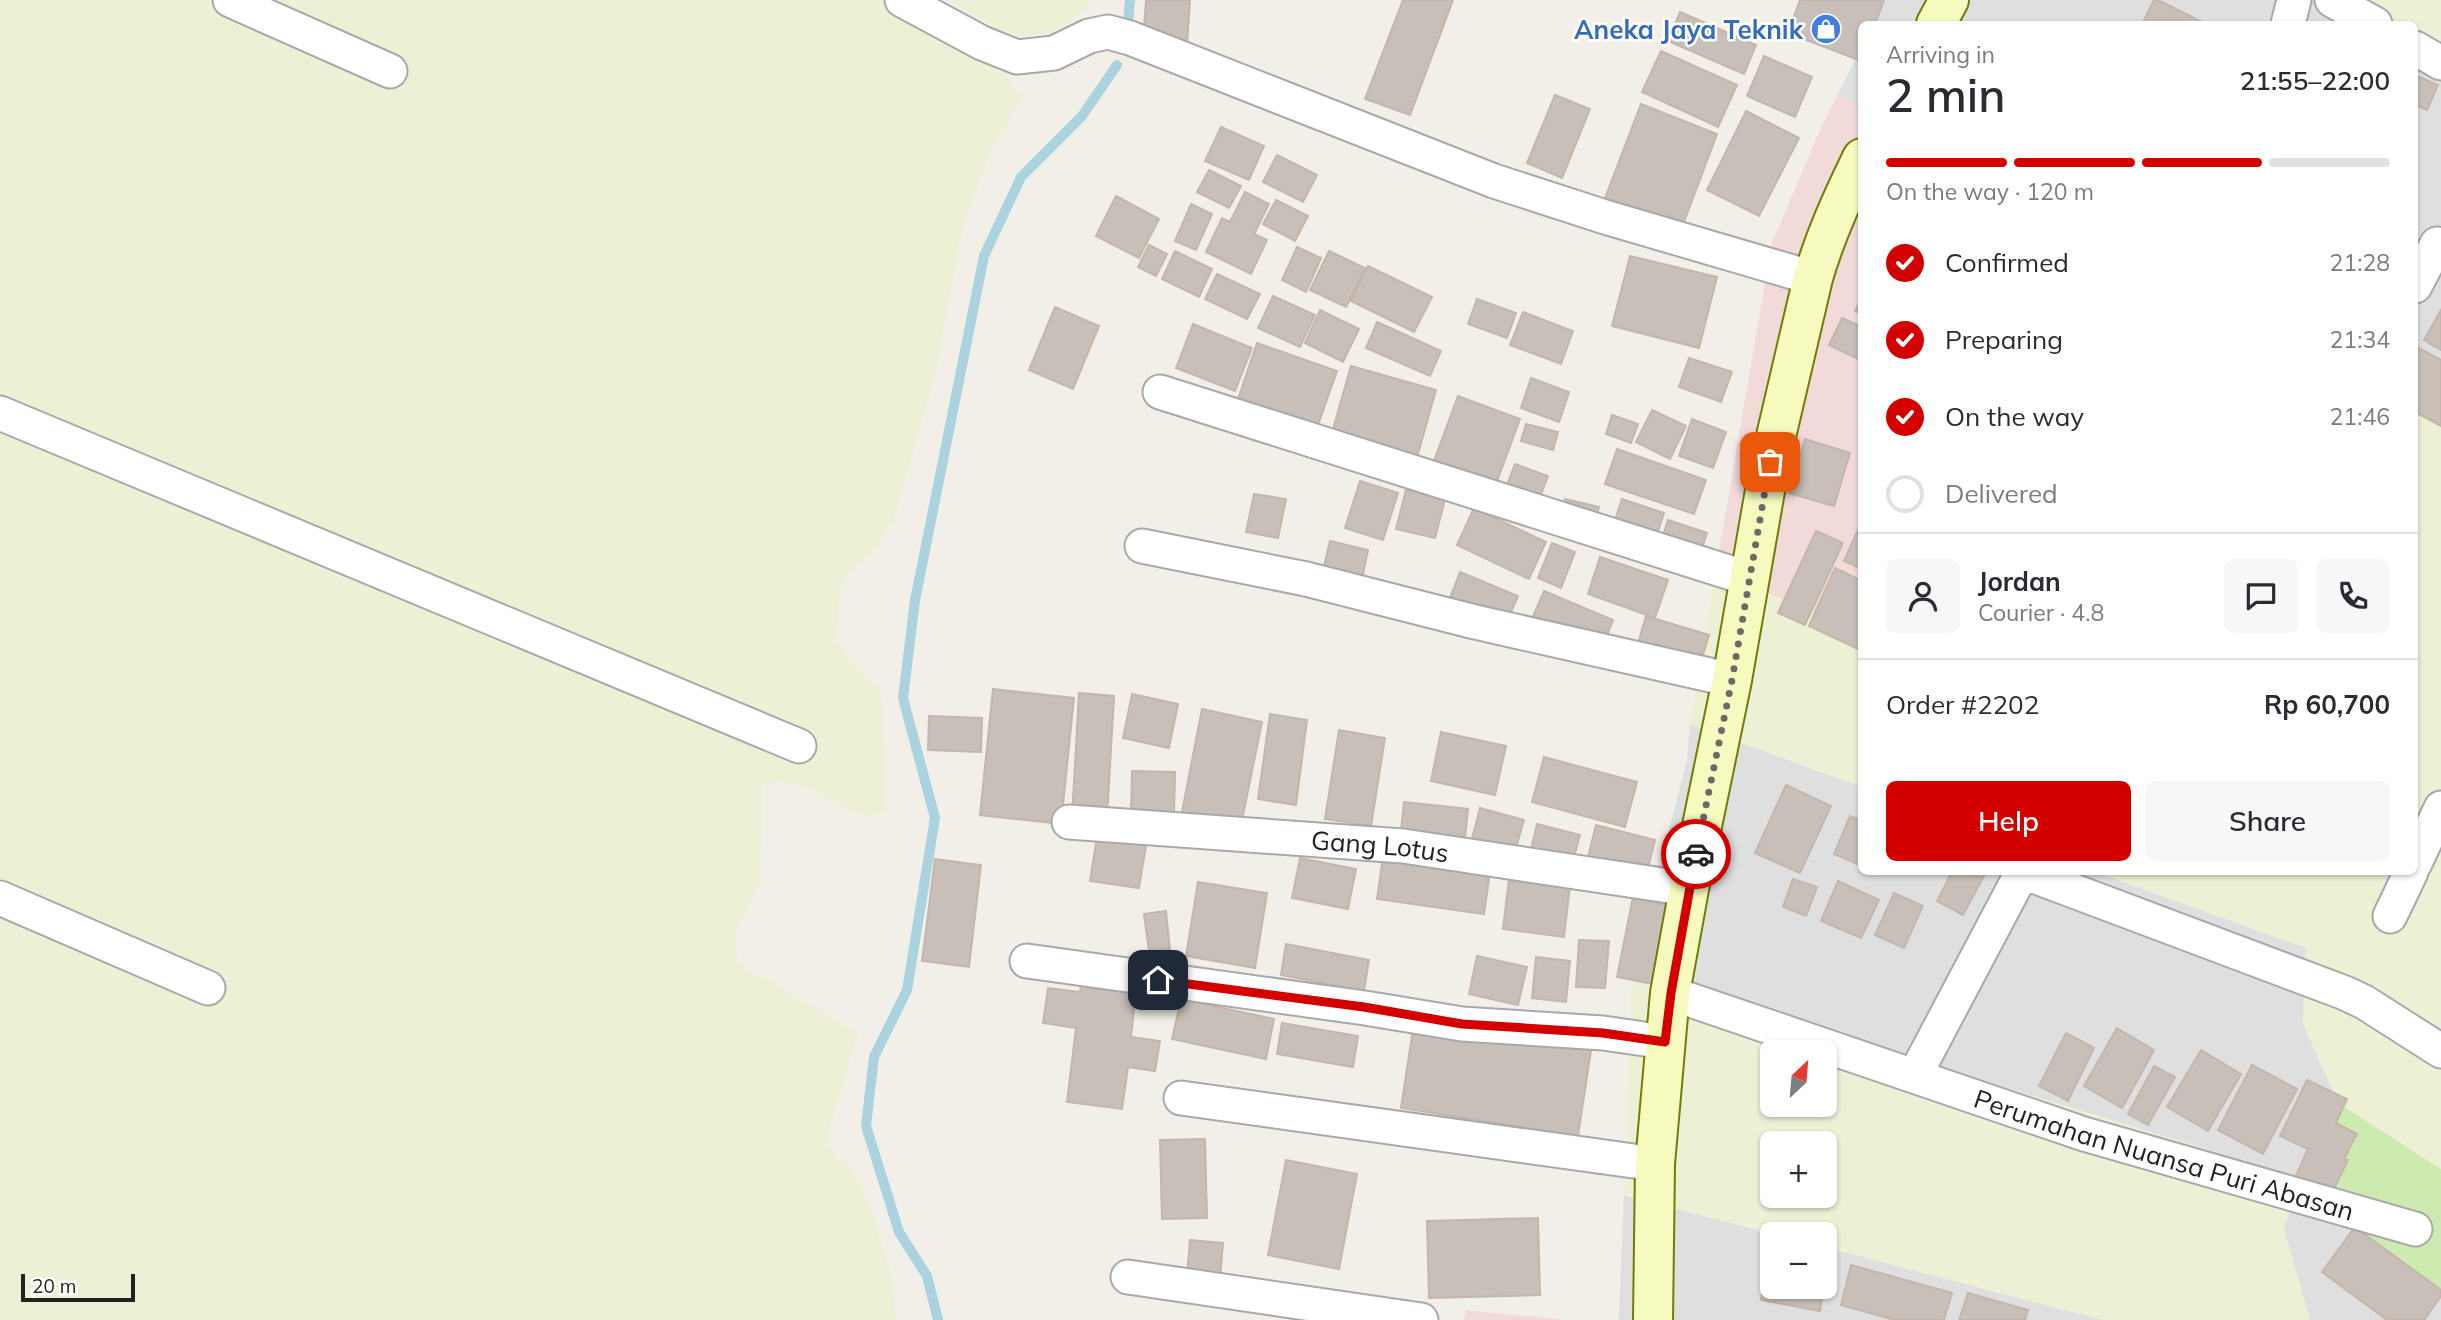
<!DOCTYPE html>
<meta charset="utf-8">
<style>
:root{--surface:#fff;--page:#f7f7f7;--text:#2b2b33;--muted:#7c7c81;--line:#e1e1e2;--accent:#d40000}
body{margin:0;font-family:Mulish,sans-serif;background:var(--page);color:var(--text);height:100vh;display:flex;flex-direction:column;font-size:26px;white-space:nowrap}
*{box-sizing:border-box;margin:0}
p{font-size:23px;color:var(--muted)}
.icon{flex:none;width:38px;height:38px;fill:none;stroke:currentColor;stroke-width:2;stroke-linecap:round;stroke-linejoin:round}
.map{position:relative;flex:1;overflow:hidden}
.sheet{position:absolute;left:1858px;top:21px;width:560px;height:854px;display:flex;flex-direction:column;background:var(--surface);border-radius:10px;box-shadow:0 2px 5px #0004}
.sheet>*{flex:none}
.needle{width:46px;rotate:26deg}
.tools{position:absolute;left:1760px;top:1040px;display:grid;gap:14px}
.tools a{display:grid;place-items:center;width:77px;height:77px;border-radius:10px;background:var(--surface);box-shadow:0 2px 5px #0004;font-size:35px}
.scale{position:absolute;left:21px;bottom:18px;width:114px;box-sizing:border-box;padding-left:7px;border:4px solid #222;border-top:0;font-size:19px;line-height:24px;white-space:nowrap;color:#222;-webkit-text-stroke:5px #fff;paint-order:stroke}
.pin{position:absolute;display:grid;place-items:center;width:60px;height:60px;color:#fff;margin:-30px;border-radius:14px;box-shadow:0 4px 10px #0006}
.courier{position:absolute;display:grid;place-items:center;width:70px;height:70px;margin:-35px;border:5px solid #d40000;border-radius:50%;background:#fff;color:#222;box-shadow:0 2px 9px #0007}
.summary em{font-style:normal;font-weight:600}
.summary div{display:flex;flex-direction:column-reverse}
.summary{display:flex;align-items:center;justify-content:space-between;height:119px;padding:0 28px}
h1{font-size:46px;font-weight:600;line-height:52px}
.bar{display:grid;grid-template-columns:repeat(4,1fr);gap:10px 7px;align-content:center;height:84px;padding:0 28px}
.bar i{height:9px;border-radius:5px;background:var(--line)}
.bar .current{background:var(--accent)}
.bar p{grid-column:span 4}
.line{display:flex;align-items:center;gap:18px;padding:0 28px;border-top:2px solid var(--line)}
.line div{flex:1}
.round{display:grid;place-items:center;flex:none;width:74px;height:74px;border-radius:10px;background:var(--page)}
ol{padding:0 28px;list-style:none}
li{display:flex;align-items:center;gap:21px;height:77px}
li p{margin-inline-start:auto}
li .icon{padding:7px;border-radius:50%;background:var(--accent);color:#fff;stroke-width:4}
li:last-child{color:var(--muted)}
li i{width:38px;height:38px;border:4px solid var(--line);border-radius:50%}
.cta{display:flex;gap:14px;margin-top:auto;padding:14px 28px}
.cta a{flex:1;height:80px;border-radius:10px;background:var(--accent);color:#fff;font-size:28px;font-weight:600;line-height:80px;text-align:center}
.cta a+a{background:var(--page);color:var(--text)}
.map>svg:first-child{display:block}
.residential{fill:#e0dfdf}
.commercial{fill:#f2dad9}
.farmland{fill:#eef0d5;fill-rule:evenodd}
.grass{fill:#cdebb0}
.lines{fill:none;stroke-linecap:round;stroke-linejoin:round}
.stream{stroke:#aad3df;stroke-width:10}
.building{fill:#c7bfb8;stroke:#c4b6ab;stroke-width:2}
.street-casing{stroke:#a9a9a9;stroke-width:37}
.secondary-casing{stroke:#707d05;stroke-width:42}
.street{stroke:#fff;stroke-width:33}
.secondary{stroke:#f7fabf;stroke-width:38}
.done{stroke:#6b6a68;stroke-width:7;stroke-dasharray:0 12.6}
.route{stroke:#d40000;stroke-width:9}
.labels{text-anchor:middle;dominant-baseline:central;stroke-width:5;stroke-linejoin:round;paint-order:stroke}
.shop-label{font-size:26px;font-weight:bold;fill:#366cbe;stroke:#fff;text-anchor:end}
.street-label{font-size:26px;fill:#222;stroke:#fff}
</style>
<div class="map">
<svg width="2441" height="1320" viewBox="0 0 2441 1320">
<rect width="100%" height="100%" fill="#f2efe9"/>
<path class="residential" d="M1885 0H2321L2364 24H1873Z
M1862 46V107L1838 94Z
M2415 54 2441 69V402L2415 389Z
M1690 724 1862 787V872H2096L2306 948 2303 1023 2338 1103 2441 1295V1320H2310L2284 1229 2301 1179 1632 973 1687 760Z
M1624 1195 1773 1234V1286H1825V1247L2103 1320H1619Z"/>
<path class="commercial" d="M1838 94 1862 107V629L1715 574 1772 243 1820 130Z
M1465 1310 1567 1320H1464Z"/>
<path class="farmland" d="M0 0H877L1004 74 1022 97 990 153 963 224 936 371 894 518 876 547 846 576 840 591 837 640 846 655 870 679 879 693 883 709 886 808 871 818 797 784 780 780 762 784 760 881 737 928 735 945 740 964 858 1033 829 1129 828 1146 838 1159 852 1169 868 1200 892 1277 896 1320H0Z
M949 0H1091L1083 11 1055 31 1023 36 999 30Z
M2321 0H2441V69L2415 54V24H2364Z
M2415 389 2441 402V1169L2338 1103 2303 1023 2306 948 2096 872H2415Z
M1715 574 1862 629V787L1690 724Z
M1632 973 2301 1178 2284 1229 2310 1320H2103L1825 1247V1234H1773L1624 1195ZM1773 1052H1825V1104H1773ZM1773 1143H1825V1195H1773Z"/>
<path class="grass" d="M2338 1103 2441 1169V1295L2301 1178Z"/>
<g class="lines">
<path class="stream" d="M1128 22 1130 0
M938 1320 927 1276 899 1232 866 1126 874 1057 907 990 935 818 903 698 915 600 984 256 1021 177 1082 116 1117 65"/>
</g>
<path class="building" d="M1146 0H1190L1187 45 1143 42Z
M1403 0H1453L1410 115 1365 99Z
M1800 0H1884L1875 24H1862L1861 61 1788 33Z
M2154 0H2158L2206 24H2142Z
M1680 12 1756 45 1744 74 1668 41Z
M1661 51 1737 85 1718 127 1642 92Z
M1764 56 1812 77 1795 117 1747 96Z
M2415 75 2438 85 2427 110 2415 105Z
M1555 95 1590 109 1562 178 1527 163Z
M1641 104 1717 134 1679 235 1602 206Z
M1746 111 1799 138 1759 216 1707 190Z
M1221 127 1264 146 1249 180 1205 161Z
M1277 155 1317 175 1303 202 1263 182Z
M1209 170 1241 186 1229 208 1197 192Z
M1245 192 1269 204 1254 234 1267 240 1251 274 1206 252 1222 218 1230 222Z
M1116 196 1159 219 1139 258 1096 236Z
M1276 200 1308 216 1295 241 1263 224Z
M1191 204 1212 214 1196 250 1175 241Z
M1149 245 1167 254 1156 276 1138 267Z
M1297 247 1321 258 1306 292 1282 280Z
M1175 251 1212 269 1199 297 1162 279Z
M1329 251 1365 268 1346 307 1310 290Z
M1630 256 1717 277 1699 348 1612 326Z
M1368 266 1432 297 1414 332 1351 301Z
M1217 274 1260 294 1247 319 1205 299Z
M1273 296 1315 315 1300 347 1258 328Z
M1862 297V314L1855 311Z
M1477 299 1516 313 1507 338 1468 324Z
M1055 307 1099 326 1073 389 1029 370Z
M1320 310 1359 329 1343 362 1305 343Z
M2441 310V350L2424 340Z
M1523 312 1573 331 1561 364 1510 345Z
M1842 318 1862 327V361L1829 345Z
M1377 322 1441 351 1430 376 1366 348Z
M1193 324 1252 348 1235 391 1176 368Z
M1257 343 1337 371 1313 439 1234 411Z
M2419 348 2441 360V426L2415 412V356Z
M1689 358 1732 372 1721 402 1679 387Z
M1351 366 1436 390 1416 461 1331 436Z
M1531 378 1569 392 1559 422 1521 408Z
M1458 396 1520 419 1493 492 1431 469Z
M1652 410 1686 426 1670 459 1636 442Z
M1612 415 1638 424 1631 443 1606 434Z
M1692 419 1726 432 1713 468 1679 456Z
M1526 424 1558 432 1553 450 1521 441Z
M1805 439 1850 453 1834 506 1789 493Z
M1617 449 1706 480 1694 514 1605 484Z
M1515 464 1548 476 1537 505 1504 493Z
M1360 481 1398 493 1383 540 1345 528Z
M1406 490 1445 499 1435 538 1396 529Z
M1254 494 1286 499 1278 538 1246 532Z
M1565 499 1599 507 1595 523 1561 515Z
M1622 499 1664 513 1655 540 1613 526Z
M1474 508 1546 542 1529 579 1457 545Z
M1668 520 1707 533 1698 560 1659 547Z
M1861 523H1862V569L1844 561Z
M1816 531 1843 543 1805 625 1778 613Z
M1330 541 1368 550 1362 579 1323 570Z
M1552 543 1575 552 1561 588 1538 578Z
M1600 557 1668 580 1655 618 1588 594Z
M1835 568 1862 581V651L1809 626Z
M1460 572 1518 596 1507 621 1450 598Z
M1544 591 1613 620 1602 648 1532 619Z
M1646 616 1709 635 1699 668 1636 650Z
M993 689 1074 698 1061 824 980 815Z
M1079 693 1114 696 1107 818 1072 817Z
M1132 694 1178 704 1169 748 1123 738Z
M1202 709 1262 722 1240 830 1181 817Z
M1270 714 1307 720 1296 805 1258 799Z
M929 716 982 718 981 752 928 750Z
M1339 730 1385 738 1371 826 1325 819Z
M1441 732 1506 746 1495 795 1431 781Z
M1544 757 1637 782 1625 827 1532 802Z
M1132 771 1175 772 1174 814 1131 813Z
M1786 785 1831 806 1800 873 1755 853Z
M1404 802 1468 809 1464 848 1400 840Z
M1480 808 1524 820 1513 858 1470 846Z
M1850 816 1862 821V866L1834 854Z
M1537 824 1580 835 1572 864 1530 854Z
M1596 825 1655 840 1646 876 1587 861Z
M1097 837 1146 845 1139 888 1090 881Z
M1383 857 1490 872 1484 914 1377 899Z
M1300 858 1356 869 1348 909 1292 898Z
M935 859 981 865 969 967 922 961Z
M1952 872H1986L1963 915 1937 901Z
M1509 879 1570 886 1564 937 1503 929Z
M1793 879 1817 887 1806 916 1783 907Z
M1838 881 1879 900 1861 938 1821 921Z
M1198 882 1267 893 1255 968 1186 956Z
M1894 893 1923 906 1904 948 1875 935Z
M1633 897 1668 905 1653 984 1617 977Z
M1166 911 1170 949 1149 951 1144 914Z
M1579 940 1609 941 1605 988 1576 987Z
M1286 944 1369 960 1364 991 1281 975Z
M1477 956 1527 967 1518 1005 1469 994Z
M1536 957 1570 961 1566 1002 1532 998Z
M1081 985 1136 992 1131 1037 1160 1041 1155 1071 1128 1067 1122 1109 1067 1102 1076 1028 1043 1023 1048 988 1080 992Z
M1181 999 1274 1019 1266 1059 1172 1039Z
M1282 1023 1358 1036 1353 1067 1277 1054Z
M1414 1023 1591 1050 1578 1136 1401 1108Z
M2117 1028 2154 1050 2122 1108 2084 1086Z
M2066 1033 2094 1048 2068 1101 2039 1086Z
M2201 1050 2241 1074 2208 1131 2167 1107Z
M2252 1065 2297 1089 2263 1154 2218 1130Z
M2154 1066 2175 1077 2148 1125 2128 1114Z
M2307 1080 2347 1099 2336 1123 2357 1134 2344 1159 2348 1160 2329 1199 2293 1182 2308 1149 2280 1136Z
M1205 1139 1207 1218 1162 1219 1160 1140Z
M1286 1160 1357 1174 1339 1269 1268 1255Z
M1538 1218 1540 1295 1429 1298 1427 1221Z
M2355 1227 2441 1290V1296L2424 1320H2387L2322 1272Z
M1190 1240 1223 1243 1220 1279 1187 1275Z
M1772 1242 1773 1286H1824L1820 1311 1761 1300Z
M1825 1252 1830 1253 1825 1281Z
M1851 1265 1952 1293 1944 1320H1895L1841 1305Z
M1968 1293 2028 1310 2025 1320H1959Z"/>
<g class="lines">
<g class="street-casing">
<g id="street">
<path d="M230 0 390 71"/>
<path d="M902 0 982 43 1017 57 1054 53 1089 36 1108 32 1130 38 1494 181 1605 217 1813 278"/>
<path d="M2332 0 2375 24"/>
<path d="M2288 24 2294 0"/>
<path d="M2415 48 2441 63"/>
<path d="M2415 286 2437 244"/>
<path d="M1160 392 1750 579"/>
<path d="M0 413 799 746"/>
<path d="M1142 546 1306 579 1475 622 1732 680"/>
<path id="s1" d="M1069 822 1403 846 1689 889"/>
<path d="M2415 863 2441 808"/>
<path d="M0 898 208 988"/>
<path d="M2390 916 2411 872"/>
<path d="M1027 961 1365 1008 1462 1024 1603 1033 1665 1042"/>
<path id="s2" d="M1670 993 2084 1134 2415 1229"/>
<path d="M1915 1075 2017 882 2025 877 2034 876 2345 993 2364 1002 2441 1051"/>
<path d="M1181 1098 1655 1164"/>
<path d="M1128 1277 1421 1320"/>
</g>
</g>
<g class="secondary-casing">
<path id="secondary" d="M1936 24 1949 0
M1653 1320 1655 1164 1670 993 1689 889 1732 680 1770 462 1813 278C1825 236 1843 197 1862 158"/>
</g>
<use href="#street" class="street"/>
<use href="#secondary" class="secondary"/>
</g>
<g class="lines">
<path class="done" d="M1696 854 1732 680 1770 462"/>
<path class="route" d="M1158 980 1364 1007 1462 1024 1603 1033 1665 1042 1671 993 1696 854"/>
</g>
<defs>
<g id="shop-disc" transform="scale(1.575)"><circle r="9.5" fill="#3f7fe0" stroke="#fff"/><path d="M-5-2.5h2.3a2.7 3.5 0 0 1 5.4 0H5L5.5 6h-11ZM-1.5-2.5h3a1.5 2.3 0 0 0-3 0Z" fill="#fff"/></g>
</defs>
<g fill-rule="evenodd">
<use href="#shop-disc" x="1826" y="29"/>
</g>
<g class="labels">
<g class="shop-label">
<text x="1803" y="29">Aneka Jaya Teknik</text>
</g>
<g class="street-label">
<text stroke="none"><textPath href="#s1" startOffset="312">Gang Lotus</textPath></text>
<text stroke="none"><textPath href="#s2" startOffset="520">Perumahan Nuansa Puri Abasan</textPath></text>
</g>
</g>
</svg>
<div class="tools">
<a><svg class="needle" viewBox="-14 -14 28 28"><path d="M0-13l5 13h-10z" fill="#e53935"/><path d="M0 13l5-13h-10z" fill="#7c7c81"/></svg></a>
<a>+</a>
<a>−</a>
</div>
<div class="scale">20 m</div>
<div class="pin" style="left:1770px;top:462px;background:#ea580c"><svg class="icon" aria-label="bag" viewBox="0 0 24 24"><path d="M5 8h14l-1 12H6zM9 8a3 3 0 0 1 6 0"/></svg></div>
<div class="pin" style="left:1158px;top:980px;background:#1f2937"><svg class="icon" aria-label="home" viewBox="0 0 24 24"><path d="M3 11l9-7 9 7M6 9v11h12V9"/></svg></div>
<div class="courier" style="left:1696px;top:854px"><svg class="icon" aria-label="car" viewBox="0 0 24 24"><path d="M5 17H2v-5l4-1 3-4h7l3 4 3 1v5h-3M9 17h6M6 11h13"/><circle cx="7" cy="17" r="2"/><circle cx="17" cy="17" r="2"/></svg></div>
<section class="sheet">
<div class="summary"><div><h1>2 min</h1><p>Arriving in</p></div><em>21:55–22:00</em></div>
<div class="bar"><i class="current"></i><i class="current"></i><i class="current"></i><i></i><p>On the way · 120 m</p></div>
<ol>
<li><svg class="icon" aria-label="check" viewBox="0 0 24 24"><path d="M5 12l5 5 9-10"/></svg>Confirmed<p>21:28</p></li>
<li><svg class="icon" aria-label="check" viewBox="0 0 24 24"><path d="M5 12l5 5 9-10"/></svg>Preparing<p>21:34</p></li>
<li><svg class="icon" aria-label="check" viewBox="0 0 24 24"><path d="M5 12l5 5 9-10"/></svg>On the way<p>21:46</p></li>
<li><i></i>Delivered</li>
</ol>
<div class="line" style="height:126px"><a class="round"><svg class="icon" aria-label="person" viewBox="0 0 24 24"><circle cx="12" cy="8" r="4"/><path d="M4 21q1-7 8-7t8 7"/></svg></a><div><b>Jordan</b><p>Courier · 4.8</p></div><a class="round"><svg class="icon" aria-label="chat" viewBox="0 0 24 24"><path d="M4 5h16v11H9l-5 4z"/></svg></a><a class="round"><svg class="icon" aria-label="phone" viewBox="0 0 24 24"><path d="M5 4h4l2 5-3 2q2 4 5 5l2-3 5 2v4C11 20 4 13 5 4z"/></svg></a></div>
<div class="line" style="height:91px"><div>Order #2202</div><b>Rp 60,700</b></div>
<div class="cta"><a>Help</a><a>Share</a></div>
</section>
</div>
